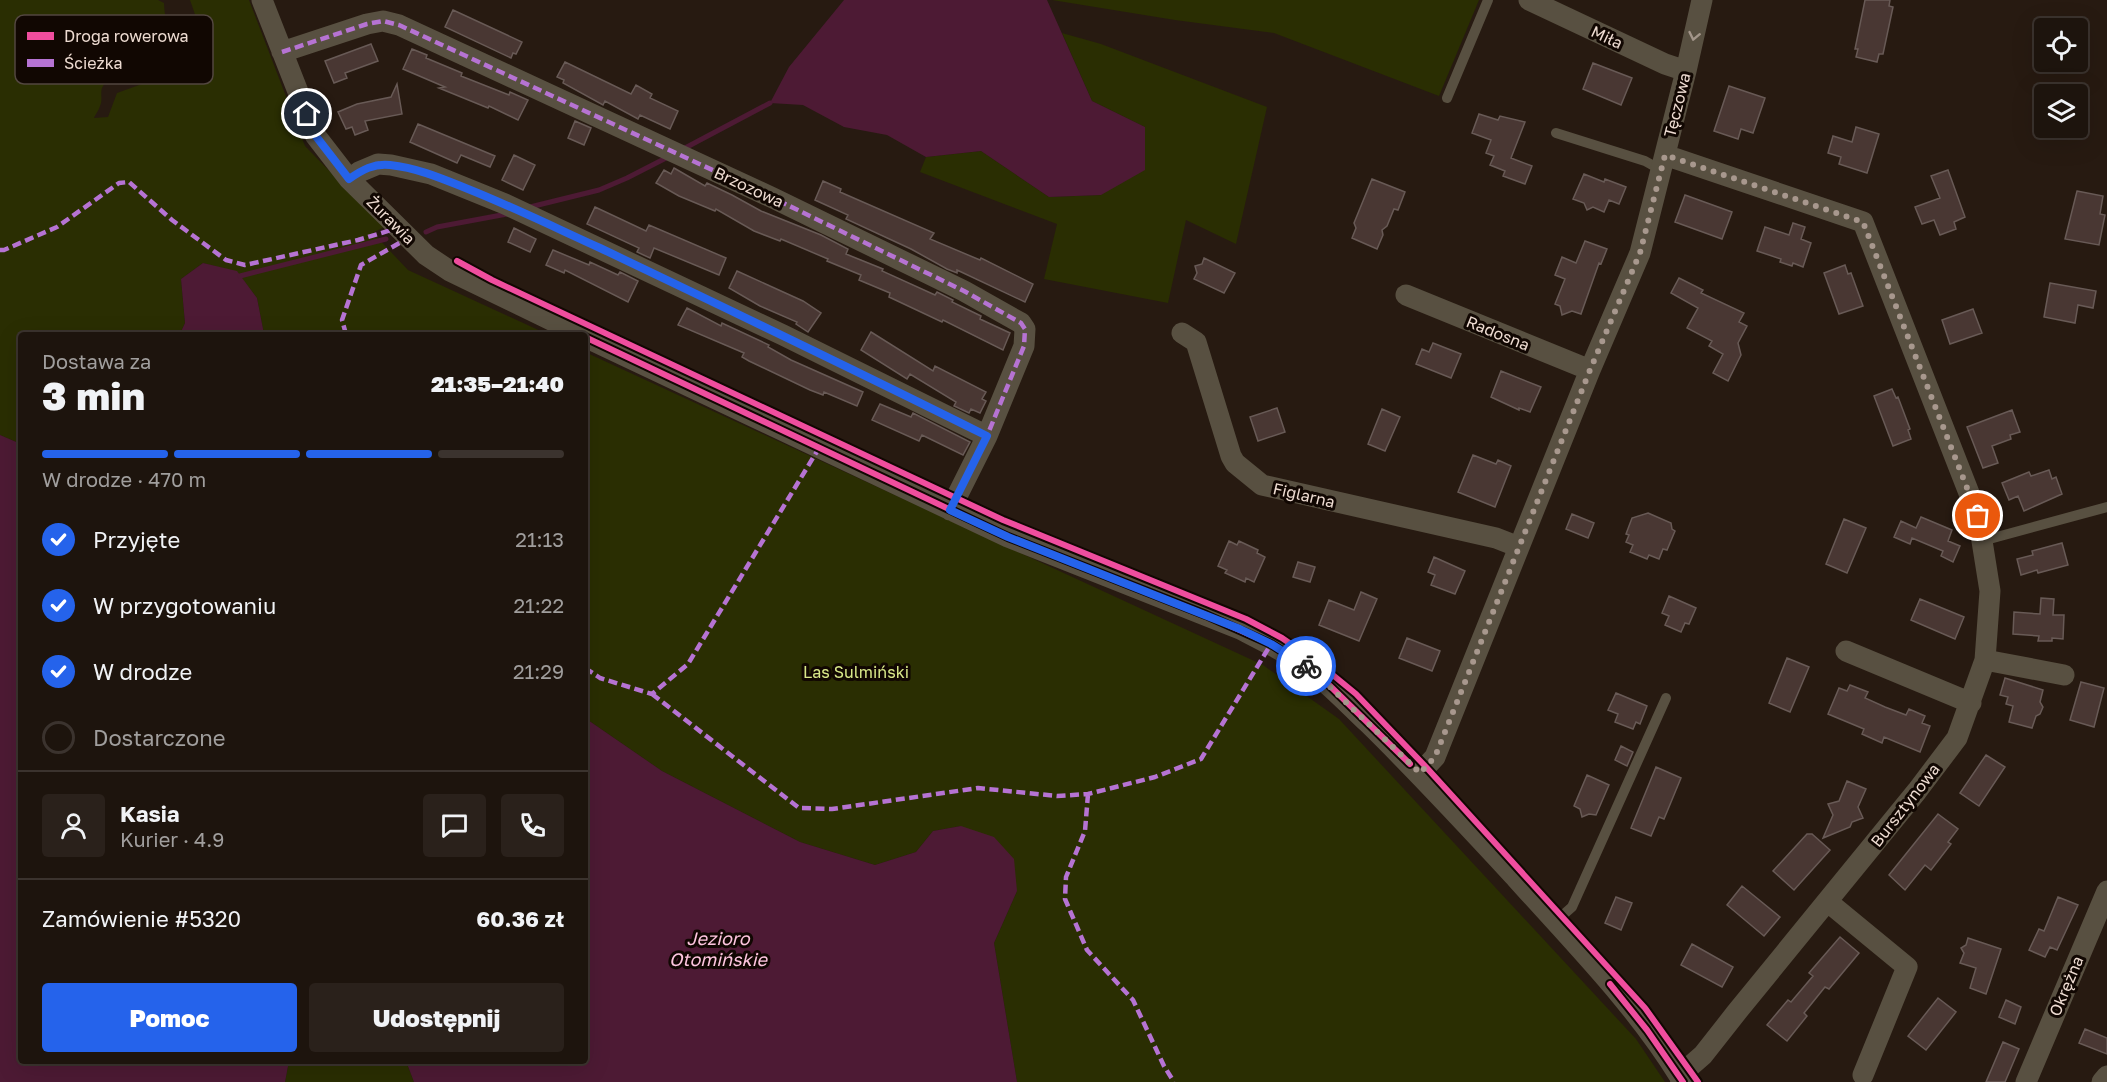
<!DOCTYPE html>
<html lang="pl">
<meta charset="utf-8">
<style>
:root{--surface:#1d140d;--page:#2a211b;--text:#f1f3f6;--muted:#a09e9d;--line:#3b332e;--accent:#2563eb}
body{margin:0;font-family:"Golos Text",sans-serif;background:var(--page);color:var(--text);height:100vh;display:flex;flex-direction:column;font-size:22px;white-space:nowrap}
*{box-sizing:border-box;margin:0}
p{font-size:20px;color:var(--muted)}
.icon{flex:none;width:33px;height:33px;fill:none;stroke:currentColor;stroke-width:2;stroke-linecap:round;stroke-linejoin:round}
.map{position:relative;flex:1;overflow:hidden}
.side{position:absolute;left:18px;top:332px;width:570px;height:732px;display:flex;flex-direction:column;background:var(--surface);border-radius:6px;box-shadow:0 6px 24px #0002,0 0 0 2px var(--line)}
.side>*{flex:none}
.buttons{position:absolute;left:2034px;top:18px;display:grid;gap:12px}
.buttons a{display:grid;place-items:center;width:54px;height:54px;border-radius:6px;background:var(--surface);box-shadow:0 6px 24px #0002,0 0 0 2px var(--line);font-size:30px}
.pin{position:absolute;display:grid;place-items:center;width:51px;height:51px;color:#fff;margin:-26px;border:3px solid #fff;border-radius:50%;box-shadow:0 2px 6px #0007}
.courier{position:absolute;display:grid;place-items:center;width:60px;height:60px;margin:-30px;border:4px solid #2563eb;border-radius:50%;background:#fff;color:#222;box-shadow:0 2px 8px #0007}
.head em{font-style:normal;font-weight:800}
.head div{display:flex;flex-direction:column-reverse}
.head{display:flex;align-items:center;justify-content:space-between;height:102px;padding:0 24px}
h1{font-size:39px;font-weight:800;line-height:45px}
.bar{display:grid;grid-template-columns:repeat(4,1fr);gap:9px 6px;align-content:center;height:72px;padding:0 24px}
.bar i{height:8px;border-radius:4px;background:var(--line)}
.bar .current{background:var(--accent)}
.bar p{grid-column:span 4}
.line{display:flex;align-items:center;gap:15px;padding:0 24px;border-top:2px solid var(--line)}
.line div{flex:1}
.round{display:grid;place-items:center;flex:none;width:63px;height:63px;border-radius:6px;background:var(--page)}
ol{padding:0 24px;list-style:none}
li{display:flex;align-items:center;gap:18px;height:66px}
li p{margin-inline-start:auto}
li .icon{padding:6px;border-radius:50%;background:var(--accent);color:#fff;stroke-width:4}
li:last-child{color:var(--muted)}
li i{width:33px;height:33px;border:3px solid var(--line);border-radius:50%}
.button{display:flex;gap:12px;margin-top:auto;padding:12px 24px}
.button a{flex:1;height:69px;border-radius:6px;background:var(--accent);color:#fff;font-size:24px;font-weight:800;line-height:69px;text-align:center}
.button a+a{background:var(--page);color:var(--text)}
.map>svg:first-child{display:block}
.green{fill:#2a2e02}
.water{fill:#4d1a34}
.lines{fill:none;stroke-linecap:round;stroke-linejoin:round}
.stream{stroke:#4d1a34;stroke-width:5}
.building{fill:#493733;stroke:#685a56;stroke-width:1.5}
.service{stroke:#585041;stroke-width:10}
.minor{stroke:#585041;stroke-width:21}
.quiet{stroke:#b673d3;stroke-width:4.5;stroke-dasharray:9 4.5;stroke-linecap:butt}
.cycleway-casing{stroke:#110702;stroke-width:10}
.cycleway{stroke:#ef4d9e;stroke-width:6}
.oneway{stroke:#a3968a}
.done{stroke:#a8988e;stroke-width:6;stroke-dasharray:0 10.8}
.route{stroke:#2563eb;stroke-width:8}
.labels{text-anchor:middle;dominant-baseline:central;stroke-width:6;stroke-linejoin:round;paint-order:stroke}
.street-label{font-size:16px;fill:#eedcd2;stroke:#110702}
.park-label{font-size:16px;fill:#d9e889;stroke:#110702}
.water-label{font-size:18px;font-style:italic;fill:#fec5df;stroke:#110702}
.key{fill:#110702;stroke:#534740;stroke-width:1.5}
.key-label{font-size:16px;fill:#eedcd2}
</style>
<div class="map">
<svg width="2107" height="1082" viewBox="0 0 2107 1082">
<rect width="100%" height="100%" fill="#271a11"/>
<path class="green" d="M0 0H158L164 3C165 23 168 29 184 40L180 49C153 59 117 56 102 88 100 93 103 100 100 106 99 110 95 115 94 118L108 117 117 93 203 62 199 26 190 0H249L305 146 384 227 373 233 408 270 547 334H264L257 298 237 272 203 263 181 279 185 323 180 334H21V444L0 435Z
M1052 0H1479L1439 96 1274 33 1175 20Z
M1062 33 1101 44 1267 107 1236 244 1186 220 1168 303 1044 279 1057 224 920 172 926 157 981 151 1049 197 1101 195 1145 127 1092 101Z
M585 352 1263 665 1339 719 1636 1039 1665 1082H1017L994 943 1017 891 961 826 933 831 916 852 875 865 800 842 662 771 585 718Z
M289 1060 406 1061 414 1082H285Z"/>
<path class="water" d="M844 0H1047L1092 101 1145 127V170L1101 195 1049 197 981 151 926 157 887 135 844 127 803 105 770 103 789 67Z
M203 263 237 271 257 298 264 334H180L185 323 181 279Z
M0 435 21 444V1060L289 1061 285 1082H0Z
M585 718 662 771 800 842 875 865 916 852 933 831 961 826 994 837 1014 859 1017 891 994 943 1017 1082H414L406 1061 585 1060Z"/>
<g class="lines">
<path class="stream" d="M685 148 770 103
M530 207 599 190 627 178 668 157
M426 232 437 227 507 214
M240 276 386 239"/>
</g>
<path class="building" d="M1865 0H1890L1889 6 1893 7 1883 54H1879L1877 62 1856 57 1858 49H1855Z
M453 10 522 42 516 54 513 53 511 58 445 27Z
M371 44 378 61 345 73 347 78 334 83 325 61Z
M412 49 427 55 426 58 462 73 461 76 509 95 510 92 528 100 518 120 489 106 488 108 439 88 445 87 403 69Z
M565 62 631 94 636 85 652 94 650 98 678 111 670 129 640 115 638 119 605 101 603 105 563 83 564 80 557 77Z
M1593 63 1632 78 1621 105 1583 89Z
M397 84 402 114 365 121 368 130 355 135 352 127 346 129 338 112 357 104 391 97Z
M1729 86 1765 98 1753 133 1741 129 1738 139 1714 131Z
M1479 114 1498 120 1500 116 1525 122 1511 158 1532 166 1525 184 1503 176 1505 171 1490 165 1494 156 1486 153 1491 140 1472 133Z
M575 121 591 128 584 145 568 138Z
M418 124 495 156 490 167 461 155 457 163 410 142Z
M1856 127 1879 134 1867 173 1839 164 1841 157 1828 153 1833 136 1852 142Z
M514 155 535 165 523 190 502 180Z
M674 168 705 186 707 183 732 195 761 211 821 235 848 249 846 254 883 269 882 271 935 295 937 292 953 300 952 302 981 316 980 319 1010 333 1003 350 943 320 942 322 889 297 890 293 859 280 861 275 827 261 828 259 781 239 780 241 754 231 716 209 715 211 679 196 656 183 664 170 671 174Z
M1948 170 1965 217 1954 222 1956 229 1940 235 1934 220 1922 224 1915 207 1940 198 1931 176Z
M1584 174 1604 182 1605 179 1626 187 1619 204 1609 200 1604 212 1593 207 1587 210 1584 203 1573 199Z
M1372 179 1405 192 1398 210 1394 209 1387 226 1382 230 1383 235 1377 249 1352 238 1356 228 1354 223Z
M823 181 841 189 840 192 934 233 930 239 980 260 981 258 1033 284 1025 302 957 270V273L947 269 911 249 846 219 848 215 815 200Z
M2077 191 2103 196 2100 214 2105 215 2099 245 2065 239Z
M1685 195 1732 212 1722 239 1675 222Z
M595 207 646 231 649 225 726 258 719 275 654 248 650 258 637 252 639 248 587 224Z
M1793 223 1805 227 1801 239 1811 243 1803 267 1793 263 1792 266 1780 262 1781 259 1757 251 1765 227 1789 235Z
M514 228 536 239 530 252 508 242Z
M1585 241 1607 249 1601 264 1599 263 1581 314 1572 311 1562 315 1560 306 1555 304 1565 279 1555 275 1562 257 1576 263Z
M553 250 589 265 590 262 618 275 620 272 638 281 628 302 565 270 564 273 546 265Z
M1204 258 1235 273 1224 293 1194 279 1197 273 1195 266 1202 264Z
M1845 265 1848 274 1851 273 1863 306 1839 314 1824 273Z
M737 271 803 301 821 313 808 332 796 324 797 322 760 306 729 288Z
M1679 278 1703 290 1701 293 1744 313 1739 322 1747 326 1738 343 1741 355 1728 381 1713 373 1723 354 1709 346 1712 341 1687 328 1698 308 1671 293Z
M2050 283 2096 291 2093 308 2078 305 2075 323 2044 317Z
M687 308 721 326 722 323 769 345 768 347 791 360 863 392 857 406 824 392 823 395 810 390 749 361 742 357 744 353 678 325Z
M1973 309 1982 333 1950 344 1942 320Z
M871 332 933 371 935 366 986 392 982 399 986 401 980 413 971 409 969 413 954 406 956 402 910 374 907 379 861 350Z
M1433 343 1461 354 1451 378 1416 364 1422 349 1429 352Z
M1501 371 1541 387 1530 412 1519 408V410L1491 397Z
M1892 389 1896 398 1898 397 1910 429 1908 430 1911 439 1893 446 1874 396Z
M880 404 911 417 913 413 970 442 963 455 922 435 919 441 872 420Z
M1277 408 1285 432 1258 441 1250 417Z
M1382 409 1400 417 1385 451 1368 444Z
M2012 410 2020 432 2010 435 2011 439 1992 446 1998 463 1983 468 1967 427Z
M1473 455 1496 464 1498 460 1511 466 1495 507 1458 492Z
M2049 470 2052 479 2056 477 2062 494 2024 511 2018 496 2009 500 2002 483 2029 472 2031 476Z
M1648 513 1671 523 1672 529 1675 531 1667 550 1663 549 1659 559 1649 555 1647 559 1630 552 1633 545 1626 542 1629 535 1626 534 1632 518Z
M1572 514 1594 523 1588 538 1566 529Z
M1921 517 1952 530 1948 541 1960 546 1953 562 1941 556 1943 551 1912 538 1910 544 1894 537 1901 521 1916 528Z
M1844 519 1866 528 1847 573 1826 564Z
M1229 541 1237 545 1239 541 1258 550 1257 553 1265 557 1254 582 1246 578 1245 582 1225 573 1227 570 1218 566Z
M2062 543 2068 565 2038 573 2037 570 2021 575 2017 559 2033 555 2032 551Z
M1434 557 1465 571 1455 594 1431 585 1435 575 1428 572Z
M1298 562 1315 567 1310 582 1293 577Z
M1361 592 1377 599 1359 641 1319 625 1329 600 1354 610Z
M1669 596 1696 608 1689 624 1685 623 1681 632 1665 625 1669 616 1662 613Z
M2041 598 2054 599 2053 615H2064L2063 639 2052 638V641H2038L2039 636 2013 634 2014 612 2040 614Z
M1920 599 1964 617 1955 639 1911 620Z
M1407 638 1440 651 1432 671 1399 658Z
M1787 658 1809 667 1790 712 1769 703Z
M2005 678 2043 690 2040 702 2043 707 2040 714 2036 716 2032 728 2009 722 2013 706 2006 704 2008 697 2000 695Z
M2081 682 2104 688 2094 727 2070 720Z
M1850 685 1868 692 1865 698 1885 707 1906 715 1909 709 1925 716 1922 723 1930 726 1920 752 1884 737 1882 743 1862 734 1864 729 1828 714 1839 688 1847 691Z
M1616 693 1647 706 1640 724 1636 722 1633 729 1615 722 1618 714 1608 710Z
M1621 746 1633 752 1627 766 1615 760Z
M1986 755 2005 767 1979 806 1960 793Z
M1656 767 1681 778 1664 819 1659 817 1651 836 1631 828Z
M1587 775 1609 785 1596 815 1589 814 1582 817 1580 809 1574 806Z
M1847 781 1866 789 1858 807 1863 818 1852 822 1850 827 1823 838 1833 815 1828 804 1839 801Z
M1938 814 1958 829 1948 842 1951 844 1931 870 1925 865 1905 890 1889 875Z
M1807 834H1812L1830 850 1794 890 1773 871Z
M1742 886 1780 917 1764 936 1727 905Z
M1616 897 1632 903 1621 930 1605 923Z
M2058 897 2078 905 2057 950 2050 947 2045 957 2029 950 2039 929 2044 931Z
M1840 937 1859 953 1829 989 1825 987 1804 1013 1807 1016 1787 1041 1767 1025 1788 1000 1791 1002 1813 976 1809 973Z
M1968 938 2001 949 1986 994 1970 988 1976 968 1960 963 1964 953 1961 948 1966 945Z
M1692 944 1733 967 1722 987 1681 965Z
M1938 998 1956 1012 1926 1050 1908 1036Z
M2006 1000 2021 1007 2015 1024 1999 1017Z
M2085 1029 2107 1038V1054L2079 1043Z
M2003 1042 2019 1049 2005 1082H1986Z"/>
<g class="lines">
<path class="service" d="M1447 98 1488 0
M1556 133 1645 161 1661 170
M1982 541 2107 507
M1555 922 1572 907 1666 698"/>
<path class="minor" d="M262 0 315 135 349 179 426 255 450 271 580 334
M1529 0 1665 64 1686 71
M282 52 367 24 383 21 399 25 773 198 964 291 1021 323 1025 329 1024 346 987 436 950 510
M1665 155 1863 222 1978 516 1990 591 1985 660 1957 738 1917 791 1736 1013 1703 1055 1679 1076
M349 179 359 172 378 164 391 165 431 174 505 204 783 335 987 436
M1406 295 1590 370
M1182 333 1196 342 1231 456 1235 463 1262 485 1496 538 1519 547
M585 337 1008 537 1240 629C1263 641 1287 652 1307 667 1329 684 1348 704 1368 723 1419 773 1467 825 1516 878 1574 943 1638 1007 1683 1082
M1846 651 1971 703
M1985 660 2064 675
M1420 773 1435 757 1590 370 1640 253 1686 71 1702 0
M1828 902 1907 967 1863 1075
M2026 1082 2107 891
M2102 1082 2107 1076"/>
<path class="quiet" d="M282 52 367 24 383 21 399 25 773 198 964 291 1021 323 1025 329 1024 346 987 436 954 502
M349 179 359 172 378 164 391 165 431 174 505 204 783 335 987 436
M0 250H4L57 227 119 183 129 182 172 220 226 260 245 265 358 240 398 228
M346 334 342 320 361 265 408 238
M585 668 600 678 652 694 688 664 819 448
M652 694 799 808 832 809 978 788 1057 796 1088 794 1155 777 1201 759 1271 644
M1088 794 1085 831 1066 877 1065 899 1087 950 1133 1000 1164 1066 1174 1082"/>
<g class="cycleway-casing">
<path id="cycleway" d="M457 261 492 280 1003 520 1246 619 1282 638 1317 662 1356 694 1426 767 1645 1008 1698 1082
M585 337 1008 537 1206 615 1271 644 1307 667 1327 683 1410 764
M1610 984 1647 1030 1683 1082"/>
</g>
<use href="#cycleway" class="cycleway"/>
</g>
<defs><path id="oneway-chevron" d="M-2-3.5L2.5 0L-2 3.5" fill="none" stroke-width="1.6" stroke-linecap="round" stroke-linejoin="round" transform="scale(1.5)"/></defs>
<use class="oneway" href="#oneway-chevron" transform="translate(1694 36) rotate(102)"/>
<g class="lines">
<path class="done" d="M1306 666 1327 684 1420 773 1435 757 1590 370 1640 253 1665 155 1863 222 1978 516"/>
<path class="route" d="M307 114 315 135 349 179C362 170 374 163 390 165 418 168 443 179 468 189 513 207 556 228 600 248 730 310 859 372 987 436L950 510 1008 537 1240 629 1271 644 1306 666"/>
</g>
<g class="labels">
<g class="street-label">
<text transform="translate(1607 37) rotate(25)">Miła</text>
<text transform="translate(1677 105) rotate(-76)">Tęczowa</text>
<text transform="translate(749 187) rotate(25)">Brzozowa</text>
<text transform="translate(391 220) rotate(45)">Żurawia</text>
<text transform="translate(1498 333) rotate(22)">Radosna</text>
<text transform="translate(1304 495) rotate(13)">Figlarna</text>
<text transform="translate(1905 805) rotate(-52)">Bursztynowa</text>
<text transform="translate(2066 986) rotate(-67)">Okrężna</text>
</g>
<g class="park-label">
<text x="856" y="672">Las Sulmiński</text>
</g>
<g class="water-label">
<text x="718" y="938">Jezioro<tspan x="718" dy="21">Otomińskie</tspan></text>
</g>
</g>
<rect x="15" y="15" width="198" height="69" rx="9" class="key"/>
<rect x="27" y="32" width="27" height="8" fill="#ef4d9e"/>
<rect x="27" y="59" width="27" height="8" fill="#b673d3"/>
<g class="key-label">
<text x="64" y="42">Droga rowerowa</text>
<text x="64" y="69">Ścieżka</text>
</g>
</svg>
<div class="buttons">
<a><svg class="icon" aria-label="locate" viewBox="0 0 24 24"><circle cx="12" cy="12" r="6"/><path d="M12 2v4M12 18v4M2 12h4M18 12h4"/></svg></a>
<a><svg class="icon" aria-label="layers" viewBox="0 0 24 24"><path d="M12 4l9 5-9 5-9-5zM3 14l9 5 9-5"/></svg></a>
</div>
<div class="pin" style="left:1978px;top:516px;background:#ea580c"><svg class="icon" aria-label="bag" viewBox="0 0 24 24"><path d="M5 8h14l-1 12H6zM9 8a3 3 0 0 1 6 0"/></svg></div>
<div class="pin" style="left:307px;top:114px;background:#1f2937"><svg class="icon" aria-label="home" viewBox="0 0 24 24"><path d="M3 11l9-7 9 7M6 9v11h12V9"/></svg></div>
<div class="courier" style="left:1306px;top:666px"><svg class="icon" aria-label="bike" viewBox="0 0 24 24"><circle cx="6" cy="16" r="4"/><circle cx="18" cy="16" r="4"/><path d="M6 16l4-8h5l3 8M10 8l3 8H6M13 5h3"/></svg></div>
<section class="side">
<div class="head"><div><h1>3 min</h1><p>Dostawa za</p></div><em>21:35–21:40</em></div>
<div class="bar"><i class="current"></i><i class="current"></i><i class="current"></i><i></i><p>W drodze · 470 m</p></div>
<ol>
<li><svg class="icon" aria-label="check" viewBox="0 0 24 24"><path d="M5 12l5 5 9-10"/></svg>Przyjęte<p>21:13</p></li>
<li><svg class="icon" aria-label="check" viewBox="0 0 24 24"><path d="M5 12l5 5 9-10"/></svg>W przygotowaniu<p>21:22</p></li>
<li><svg class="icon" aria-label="check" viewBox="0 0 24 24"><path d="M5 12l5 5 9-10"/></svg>W drodze<p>21:29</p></li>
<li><i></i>Dostarczone</li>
</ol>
<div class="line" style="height:108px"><a class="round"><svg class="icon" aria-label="person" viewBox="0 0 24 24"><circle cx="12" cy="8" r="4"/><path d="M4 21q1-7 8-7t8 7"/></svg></a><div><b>Kasia</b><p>Kurier · 4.9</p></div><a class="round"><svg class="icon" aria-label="chat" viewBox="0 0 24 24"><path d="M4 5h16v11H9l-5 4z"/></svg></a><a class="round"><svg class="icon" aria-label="phone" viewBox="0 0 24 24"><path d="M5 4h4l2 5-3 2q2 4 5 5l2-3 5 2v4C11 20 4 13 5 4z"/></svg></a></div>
<div class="line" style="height:78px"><div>Zamówienie #5320</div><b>60.36 zł</b></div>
<div class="button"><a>Pomoc</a><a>Udostępnij</a></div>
</section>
</div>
